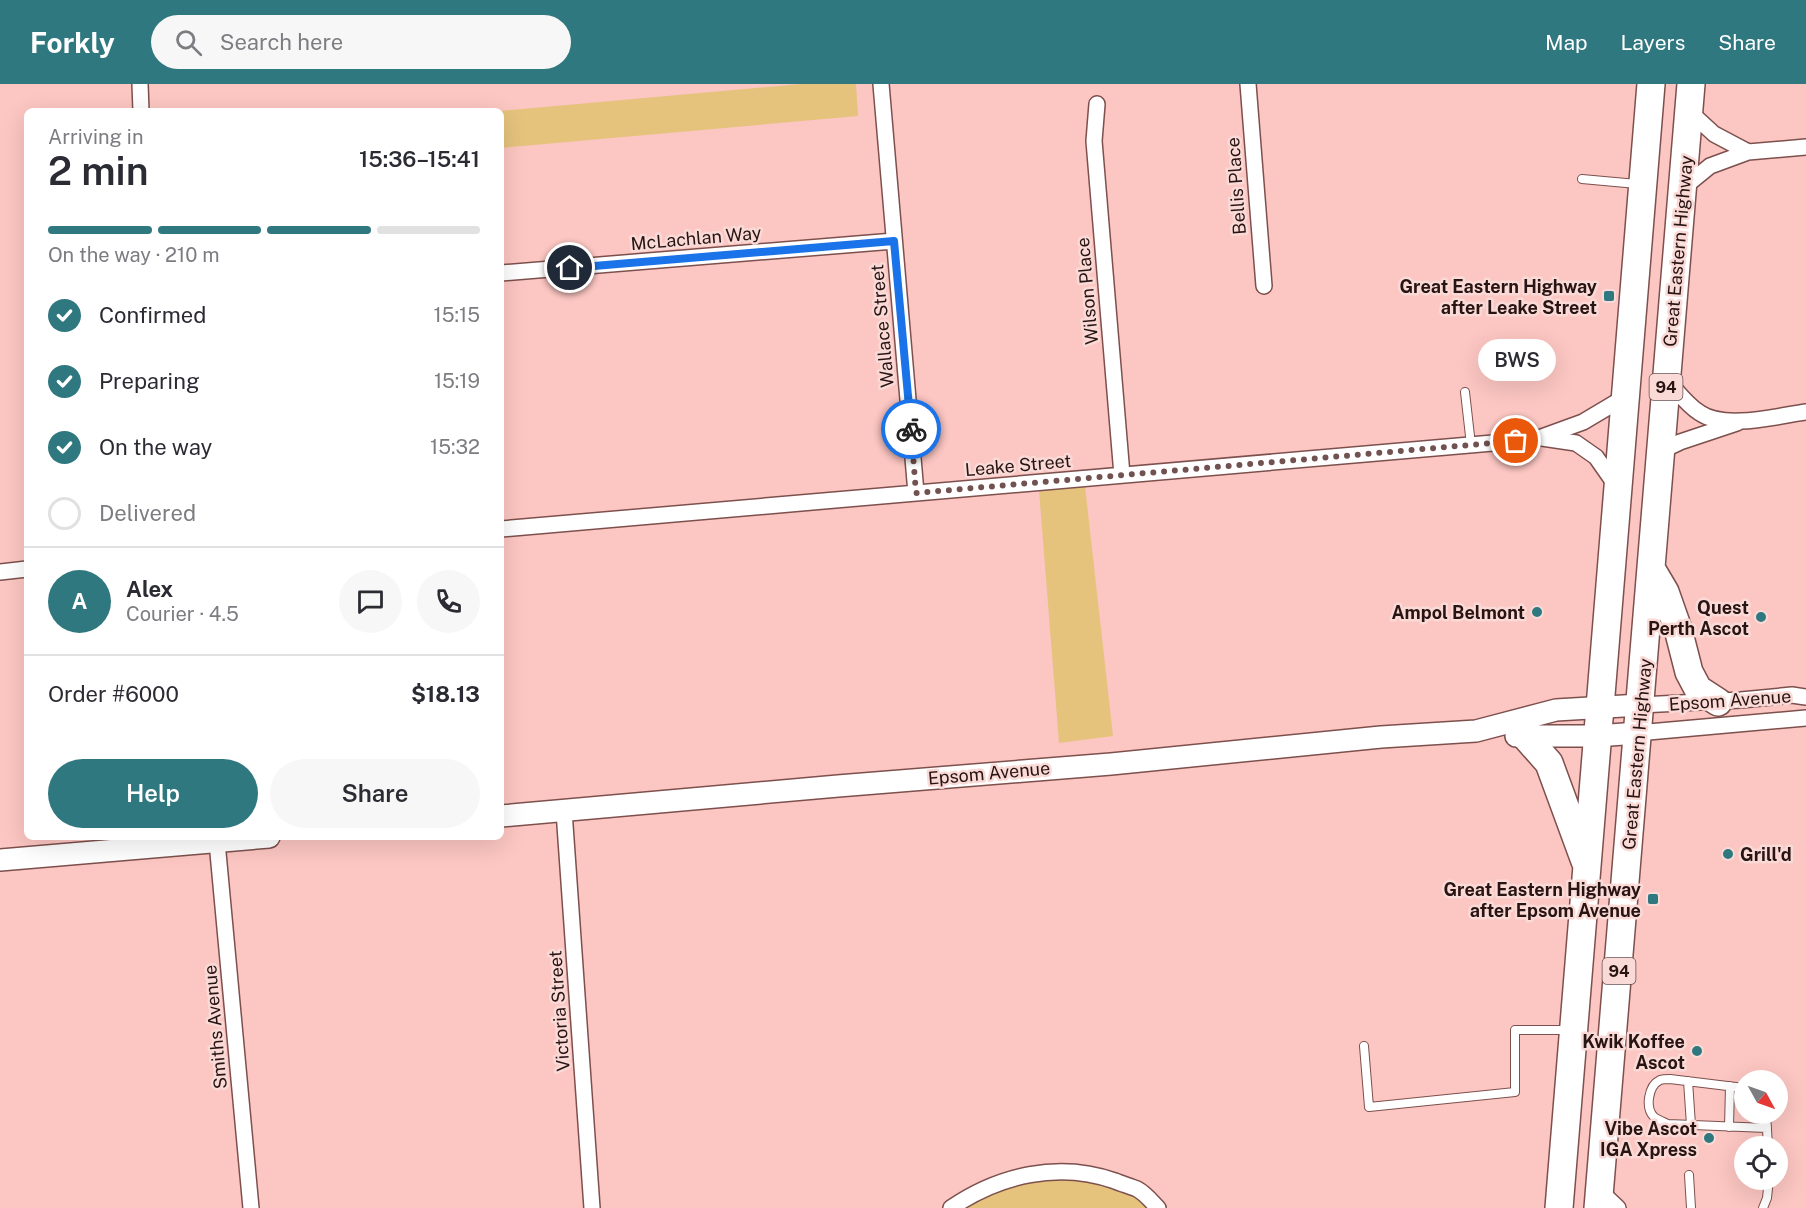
<!DOCTYPE html>
<meta charset="utf-8">
<style>
:root{--surface:#fff;--page:#f7f7f7;--text:#2b2b33;--muted:#7c7c81;--line:#e1e1e2;--accent:#30787f}
body{margin:0;font-family:"Public Sans",sans-serif;background:var(--page);color:var(--text);height:100vh;display:flex;flex-direction:column;font-size:22px;white-space:nowrap}
*{box-sizing:border-box;margin:0}
p{font-size:20px;color:var(--muted)}
.icon{flex:none;width:33px;height:33px;fill:none;stroke:currentColor;stroke-width:2;stroke-linecap:round;stroke-linejoin:round}
.map{position:relative;flex:1;overflow:hidden}
.sheet{position:absolute;left:24px;top:24px;width:480px;height:732px;display:flex;flex-direction:column;background:var(--surface);border-radius:9px;box-shadow:0 6px 24px #0002}
.sheet>*{flex:none}
.needle{width:39px;rotate:130deg}
.tools{position:absolute;left:1734px;top:986px;display:grid;gap:12px}
.tools a{display:grid;place-items:center;width:54px;height:54px;border-radius:50%;background:var(--surface);box-shadow:0 6px 24px #0002;font-size:30px}
.pin{position:absolute;display:grid;place-items:center;width:51px;height:51px;color:#fff;margin:-26px;border:3px solid #fff;border-radius:50%;box-shadow:0 2px 6px #0007}
.courier{position:absolute;display:grid;place-items:center;width:60px;height:60px;margin:-30px;border:4px solid #1a73e8;border-radius:50%;background:#fff;color:#222;box-shadow:0 2px 8px #0007}
.bubble{position:absolute;height:42px;border-radius:21px;background:var(--surface);box-shadow:0 6px 24px #0002;font-size:20px;font-weight:600;line-height:42px;text-align:center}
.headline em{font-style:normal;font-weight:600}
.headline div{display:flex;flex-direction:column-reverse}
.headline{display:flex;align-items:center;justify-content:space-between;height:102px;padding:0 24px}
h1{font-size:39px;font-weight:600;line-height:45px}
.bar{display:grid;grid-template-columns:repeat(4,1fr);gap:9px 6px;align-content:center;height:72px;padding:0 24px}
.bar i{height:8px;border-radius:4px;background:var(--line)}
.bar .selected{background:var(--accent)}
.bar p{grid-column:span 4}
.line{display:flex;align-items:center;gap:15px;padding:0 24px;border-top:2px solid var(--line)}
.line div{flex:1}
.round{display:grid;place-items:center;flex:none;width:63px;height:63px;border-radius:32px;background:var(--page)}
ol{padding:0 24px;list-style:none}
li{display:flex;align-items:center;gap:18px;height:66px}
li p{margin-inline-start:auto}
li .icon{padding:6px;border-radius:50%;background:var(--accent);color:#fff;stroke-width:4}
li:last-child{color:var(--muted)}
li i{width:33px;height:33px;border:3px solid var(--line);border-radius:50%}
.cta{display:flex;gap:12px;margin-top:auto;padding:12px 24px}
.cta a{flex:1;height:69px;border-radius:36px;background:var(--accent);color:#fff;font-size:24px;font-weight:600;line-height:69px;text-align:center}
.cta a+a{background:var(--page);color:var(--text)}
header{display:flex;align-items:center;gap:36px;box-sizing:border-box;height:84px;padding:0 30px;background:var(--accent);color:#fff}
header strong{font-size:28px}
nav{display:flex;gap:33px;margin-inline-start:auto;font-size:21px}
.search{width:420px;height:54px;background:var(--page);display:flex;align-items:center;gap:15px;box-sizing:border-box;padding:0 21px;border-radius:33px;color:var(--muted);font-size:22px}
.map>svg:first-child{display:block}
.green{fill:#e5c37d}
.lines{fill:none;stroke-linecap:round;stroke-linejoin:round}
.lane-casing{stroke:#7d504d;stroke-width:10}
.street-casing{stroke:#7d504d;stroke-width:18}
.secondary-casing{stroke:#7d504d;stroke-width:24}
.highway-casing{stroke:#7d504d;stroke-width:30}
.lane{stroke:#fff;stroke-width:8}
.street{stroke:#fff;stroke-width:15}
.secondary{stroke:#fff;stroke-width:21}
.highway{stroke:#fff;stroke-width:27}
.done{stroke:#725250;stroke-width:6;stroke-dasharray:0 10.8}
.route{stroke:#1a73e8;stroke-width:8}
.poi-dot{fill:#30787f;stroke:#fadad6;stroke-width:2}
.labels{text-anchor:middle;dominant-baseline:central;stroke-width:5;stroke-linejoin:round;paint-order:stroke}
.shield{fill:#fadad6;stroke:#664f4e;stroke-width:1.5}
.shield-label{font-size:16px;font-weight:bold;fill:#271413}
.street-label{font-size:18px;fill:#271413;stroke:#fadad6}
.poi-label{font-size:18px;font-weight:bold;fill:#271413;stroke:#fadad6;text-anchor:end}
</style>
<header>
<strong>Forkly</strong>
<div class="search"><svg class="icon" aria-label="search" viewBox="0 0 24 24"><circle cx="10" cy="10" r="6"/><path d="M15 15l6 6"/></svg>Search here</div>
<nav><a>Map</a><a>Layers</a><a>Share</a></nav>
</header>
<div class="map">
<svg width="1806" height="1124" viewBox="0 0 1806 1124">
<rect width="100%" height="100%" fill="#fcc6c2"/>
<path class="green" d="M801 0H856L858 32 501 64V27H499Z
M1085 402 1113 652 1059 659 1039 406Z
M1100 1092 1158 1124H951L995 1099Z"/>
<g class="lines">
<g class="lane-casing">
<path id="lane" d="M1582 95 1637 100
M1465 308 1471 361
M1364 962 1369 1023 1515 1008V946H1568
M1688 997 1691 1041
M1744 1004 1670 995C1667 995 1663 995 1660 996 1648 1002 1645 1024 1654 1033 1658 1036 1664 1038 1668 1040L1767 1044
M1766 1029 1768 1062
M1729 1043 1730 1002
M1689 1091 1691 1124
M1763 1124 1767 1114 1769 1095"/>
</g>
<g class="street-casing">
<path id="street" d="M140 0 141 27
M881 0 916 409
M1248 0 1264 202
M1097 20 1094 57 1122 391
M1689 27 1714 50 1748 68
M1683 104 1710 82 1748 68 1806 63
M501 189 894 157
M1667 296C1677 307 1687 321 1700 329 1725 346 1777 332 1806 328
M1542 354 1576 359 1596 373 1617 403
M1661 367 1680 358 1737 339
M501 445 1516 357 1539 354 1583 338 1625 313
M0 488 27 485
M1640 621 1741 616 1792 611 1806 613
M1637 649 1806 634
M564 727 592 1124
M217 758 251 1124
M1600 1107 1618 1124
M951 1124C999 1091 1059 1077 1115 1097 1122 1100 1130 1102 1137 1105 1145 1109 1152 1118 1158 1124"/>
</g>
<g class="secondary-casing">
<path id="secondary" d="M1516 652H1597L1637 649
M501 732 838 702 1111 680 1381 653 1476 647 1556 626 1640 621
M0 776 269 753"/>
</g>
<g class="highway-casing">
<path id="highway" d="M1652 486 1665 508 1678 545 1689 588 1698 605 1718 618
M1526 653 1549 679 1585 777
M1559 1124 1651 0
M1598 1124 1691 0"/>
</g>
<use href="#lane" class="lane"/>
<use href="#street" class="street"/>
<use href="#secondary" class="secondary"/>
<use href="#highway" class="highway"/>
</g>
<g class="lines">
<path class="done" d="M911 345 916 409 1516 357"/>
<path class="route" d="M570 184 894 157 911 345"/>
</g>
<g class="poi-dot">
<rect x="1603" y="206" width="12" height="12" rx="3"/>
<circle cx="1537" cy="528" r="6"/>
<circle cx="1761" cy="533" r="6"/>
<circle cx="1728" cy="770" r="6"/>
<rect x="1647" y="809" width="12" height="12" rx="3"/>
<circle cx="1697" cy="967" r="6"/>
<circle cx="1709" cy="1054" r="6"/>
</g>
<g class="labels">
<g class="shield">
<rect x="1649.5" y="290" width="33" height="26" rx="4.5"/>
<rect x="1602.5" y="874" width="33" height="26" rx="4.5"/>
</g>
<g class="shield-label">
<text x="1666" y="303">94</text>
<text x="1619" y="887">94</text>
</g>
<g class="street-label">
<text transform="translate(1236 102) rotate(-94)">Bellis Place</text>
<text transform="translate(696 154) rotate(-5)">McLachlan Way</text>
<text transform="translate(1678 167) rotate(-85)">Great Eastern Highway</text>
<text transform="translate(1087 207) rotate(-95)">Wilson Place</text>
<text transform="translate(882 242) rotate(-95)">Wallace Street</text>
<text transform="translate(1018 381) rotate(-5)">Leake Street</text>
<text transform="translate(1730 616) rotate(-4)">Epsom Avenue</text>
<text transform="translate(1637 670) rotate(-85)">Great Eastern Highway</text>
<text transform="translate(989 689) rotate(-5)">Epsom Avenue</text>
<text transform="translate(559 927) rotate(-94)">Victoria Street</text>
<text transform="translate(215 943) rotate(-95)">Smiths Avenue</text>
</g>
<g class="poi-label">
<text x="1597" y="202">Great Eastern Highway<tspan x="1597" dy="21">after Leake Street</tspan></text>
<text x="1749" y="523">Quest<tspan x="1749" dy="21">Perth Ascot</tspan></text>
<text x="1525" y="528">Ampol Belmont</text>
<text x="1740" y="770" text-anchor="start">Grill'd</text>
<text x="1641" y="805">Great Eastern Highway<tspan x="1641" dy="21">after Epsom Avenue</tspan></text>
<text x="1685" y="957">Kwik Koffee<tspan x="1685" dy="21">Ascot</tspan></text>
<text x="1697" y="1044">Vibe Ascot<tspan x="1697" dy="21">IGA Xpress</tspan></text>
</g>
</g>
</svg>
<div class="tools">
<a><svg class="needle" viewBox="-14 -14 28 28"><path d="M0-13l5 13h-10z" fill="#e53935"/><path d="M0 13l5-13h-10z" fill="#7c7c81"/></svg></a>
<a><svg class="icon" aria-label="locate" viewBox="0 0 24 24"><circle cx="12" cy="12" r="6"/><path d="M12 2v4M12 18v4M2 12h4M18 12h4"/></svg></a>
</div>
<div class="pin" style="left:1516px;top:357px;background:#ea580c"><svg class="icon" aria-label="bag" viewBox="0 0 24 24"><path d="M5 8h14l-1 12H6zM9 8a3 3 0 0 1 6 0"/></svg></div>
<div class="pin" style="left:570px;top:184px;background:#1f2937"><svg class="icon" aria-label="home" viewBox="0 0 24 24"><path d="M3 11l9-7 9 7M6 9v11h12V9"/></svg></div>
<div class="courier" style="left:911px;top:345px"><svg class="icon" aria-label="bike" viewBox="0 0 24 24"><circle cx="6" cy="16" r="4"/><circle cx="18" cy="16" r="4"/><path d="M6 16l4-8h5l3 8M10 8l3 8H6M13 5h3"/></svg></div>
<div class="bubble" style="left:1478px;top:255px;width:78px">BWS</div>
<section class="sheet">
<div class="headline"><div><h1>2 min</h1><p>Arriving in</p></div><em>15:36–15:41</em></div>
<div class="bar"><i class="selected"></i><i class="selected"></i><i class="selected"></i><i></i><p>On the way · 210 m</p></div>
<ol>
<li><svg class="icon" aria-label="check" viewBox="0 0 24 24"><path d="M5 12l5 5 9-10"/></svg>Confirmed<p>15:15</p></li>
<li><svg class="icon" aria-label="check" viewBox="0 0 24 24"><path d="M5 12l5 5 9-10"/></svg>Preparing<p>15:19</p></li>
<li><svg class="icon" aria-label="check" viewBox="0 0 24 24"><path d="M5 12l5 5 9-10"/></svg>On the way<p>15:32</p></li>
<li><i></i>Delivered</li>
</ol>
<div class="line" style="height:108px"><b class="round" style="background:var(--accent);color:#fff">A</b><div><b>Alex</b><p>Courier · 4.5</p></div><a class="round"><svg class="icon" aria-label="chat" viewBox="0 0 24 24"><path d="M4 5h16v11H9l-5 4z"/></svg></a><a class="round"><svg class="icon" aria-label="phone" viewBox="0 0 24 24"><path d="M5 4h4l2 5-3 2q2 4 5 5l2-3 5 2v4C11 20 4 13 5 4z"/></svg></a></div>
<div class="line" style="height:78px"><div>Order #6000</div><b>$18.13</b></div>
<div class="cta"><a>Help</a><a>Share</a></div>
</section>
</div>
